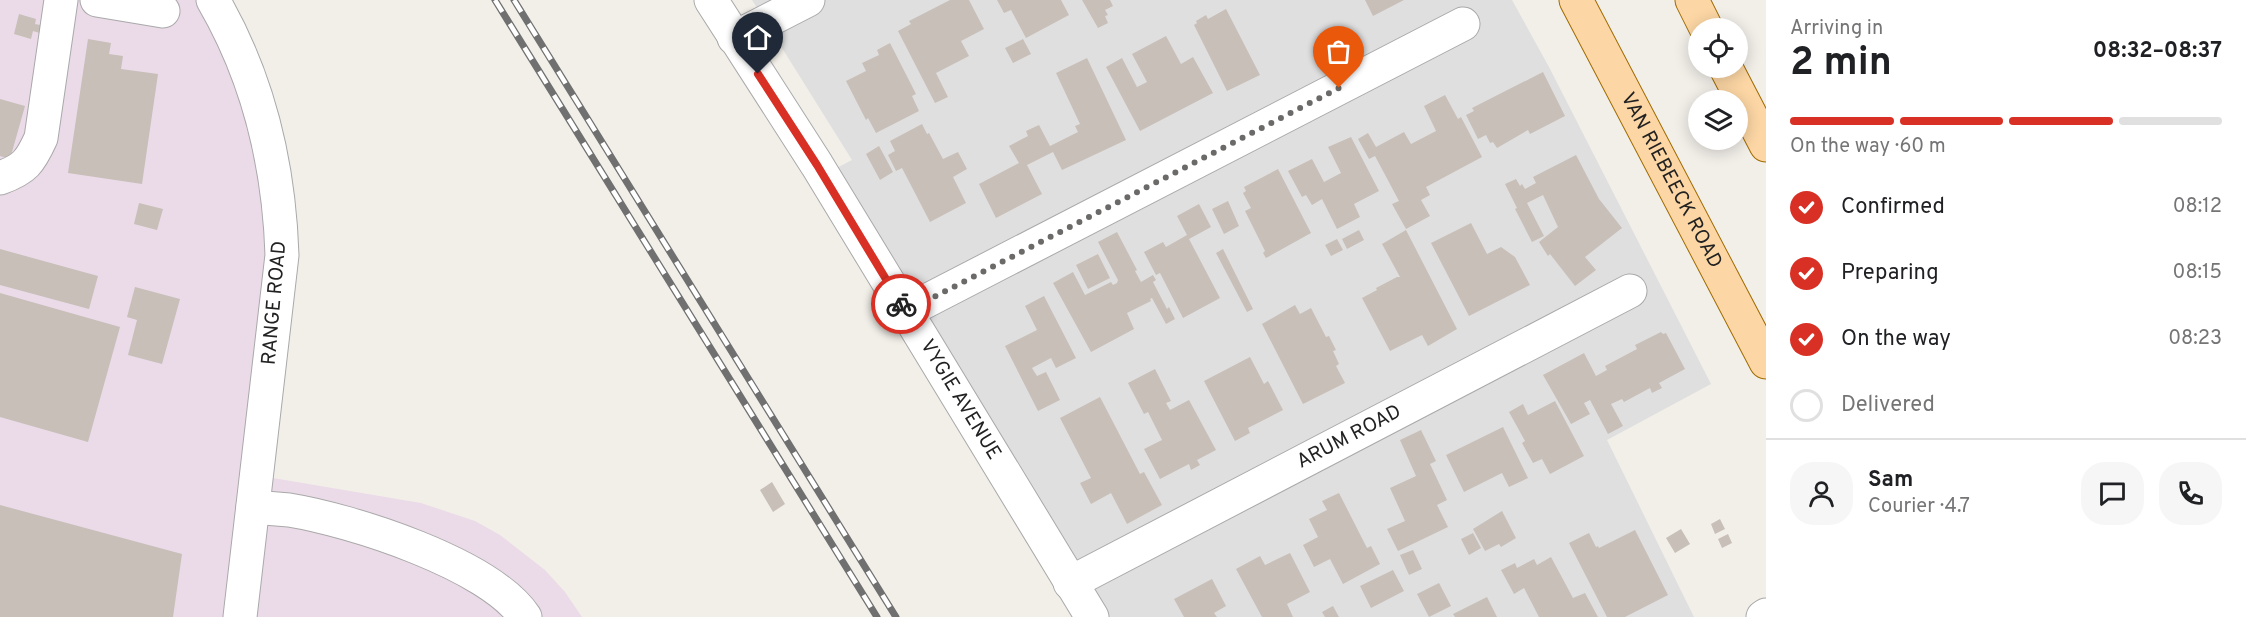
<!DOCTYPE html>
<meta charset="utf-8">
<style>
:root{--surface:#fff;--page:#f6f6f6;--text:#202124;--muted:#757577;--line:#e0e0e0;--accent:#d93025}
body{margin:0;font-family:Overpass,sans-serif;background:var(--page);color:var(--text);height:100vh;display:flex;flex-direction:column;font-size:22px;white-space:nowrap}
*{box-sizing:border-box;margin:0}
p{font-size:20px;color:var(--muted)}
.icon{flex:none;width:33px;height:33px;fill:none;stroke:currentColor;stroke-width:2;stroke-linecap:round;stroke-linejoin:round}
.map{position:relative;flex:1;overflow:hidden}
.details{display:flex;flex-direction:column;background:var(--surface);width:480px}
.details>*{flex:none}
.tools{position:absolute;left:1688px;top:18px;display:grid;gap:12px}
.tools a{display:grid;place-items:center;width:60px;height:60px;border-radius:50%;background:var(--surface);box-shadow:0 3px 15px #0003;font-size:30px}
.pin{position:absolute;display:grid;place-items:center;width:51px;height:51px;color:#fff;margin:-62px -26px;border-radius:50% 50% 50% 0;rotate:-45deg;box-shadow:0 0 6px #0007}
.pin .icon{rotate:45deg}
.courier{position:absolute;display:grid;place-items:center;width:60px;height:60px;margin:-30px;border:4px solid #d93025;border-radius:50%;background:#fff;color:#222;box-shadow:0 2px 8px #0007}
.overview em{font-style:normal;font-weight:700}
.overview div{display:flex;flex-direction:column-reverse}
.overview{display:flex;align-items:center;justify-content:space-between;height:102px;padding:0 24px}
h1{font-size:39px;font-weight:700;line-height:45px}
.bar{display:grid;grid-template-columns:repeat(4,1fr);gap:9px 6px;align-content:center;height:72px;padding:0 24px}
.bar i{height:8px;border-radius:4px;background:var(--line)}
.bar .on{background:var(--accent)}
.bar p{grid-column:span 4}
.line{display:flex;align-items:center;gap:15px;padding:0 24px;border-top:2px solid var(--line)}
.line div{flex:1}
.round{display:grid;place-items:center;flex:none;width:63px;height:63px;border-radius:24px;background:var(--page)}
ol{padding:0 24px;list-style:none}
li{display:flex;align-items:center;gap:18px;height:66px}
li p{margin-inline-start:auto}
li .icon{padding:6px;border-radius:50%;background:var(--accent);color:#fff;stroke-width:4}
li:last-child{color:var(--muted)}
li i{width:33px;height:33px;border:3px solid var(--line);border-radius:50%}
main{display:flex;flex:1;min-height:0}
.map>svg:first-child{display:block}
.residential{fill:#e0dfdf}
.industrial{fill:#ebdbe8}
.building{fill:#c7bfb8}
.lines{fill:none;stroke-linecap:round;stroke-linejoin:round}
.minor-casing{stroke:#a9a9a9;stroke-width:35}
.major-casing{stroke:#a06b00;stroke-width:35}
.minor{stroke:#fff;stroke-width:33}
.major{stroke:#fcd6a4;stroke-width:33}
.rail-casing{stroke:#707070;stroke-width:7}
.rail{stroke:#fff;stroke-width:4.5;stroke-dasharray:14;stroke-linecap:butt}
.done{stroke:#6b6a68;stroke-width:6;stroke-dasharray:0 10.8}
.route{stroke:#d93025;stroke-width:8}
.labels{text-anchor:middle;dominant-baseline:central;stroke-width:4.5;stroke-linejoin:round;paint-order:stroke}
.street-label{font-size:20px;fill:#222;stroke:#fff}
</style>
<main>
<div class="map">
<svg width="1766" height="617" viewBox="0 0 1766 617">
<rect width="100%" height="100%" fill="#f2efe9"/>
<path class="residential" d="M752 0H1512L1549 67 1711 384 1607 440 1694 617H1094L825 174 852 160Z"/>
<path class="industrial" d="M0 0H217L285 255 273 478 421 503 475 521 500 535 545 570 565 592 582 617H0Z"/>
<path class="building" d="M950 0H969L984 29 961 41 969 56 936 73 948 97 935 103 898 31 911 24 909 21Z
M997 0H1061L1069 15 1026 38 1011 10 1004 13Z
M1082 0H1110L1113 6 1105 10 1108 15 1105 16 1108 23 1098 28Z
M1365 0H1404L1373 16Z
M1226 9 1260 75 1227 91 1194 25 1197 23 1196 21 1206 15 1208 19Z
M19 14 36 19 35 24 45 26 43 34 33 31 31 39 14 34Z
M1166 36 1181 64 1193 57 1213 93 1140 131 1106 67 1122 58 1137 87 1147 82 1132 54Z
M88 39 111 43 109 54 123 56 121 69 158 74 142 184 68 173Z
M1023 39 1031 54 1013 63 1005 48Z
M890 43 916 94 912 96 919 111 876 133 868 118 866 120 846 81 866 71 862 63 879 55 877 50Z
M1087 58 1126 140 1062 170 1053 152 1027 165 1042 194 996 218 979 184 1019 163 1009 146 1028 136 1026 131 1039 125 1050 146 1078 132 1075 126 1080 124 1056 73Z
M1543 72 1565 116 1530 134 1528 130 1497 148 1493 142 1490 143 1486 135 1478 139 1466 115 1474 111 1472 108Z
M1445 95 1458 119 1461 117 1482 157 1426 187 1430 195 1421 200 1430 216 1406 229 1392 204 1399 201 1375 156 1369 159 1358 139 1368 133 1376 147 1404 132 1411 144 1436 131 1424 106Z
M0 99 25 106 10 159 0 156Z
M922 124 927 134 929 133 943 159 958 152 967 169 953 177 966 203 930 222 902 168 896 171 888 155 895 151 890 141Z
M1351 137 1379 191 1354 204 1360 217 1337 229 1322 199 1312 205 1306 195 1302 197 1288 171 1312 159 1324 182 1341 173 1328 147Z
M879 146 893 172 880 180 866 154Z
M1576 155 1599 199 1622 228 1585 257 1596 270 1575 286 1550 254 1548 256 1539 242 1558 227 1543 195 1527 203 1544 236 1532 242 1515 209 1517 208 1505 184 1516 179 1520 186 1522 184 1525 189 1536 183 1533 177Z
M1278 169 1311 233 1266 258 1263 253 1265 251 1245 211 1251 208 1243 193 1246 191 1244 187Z
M1228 201 1239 226 1224 234 1212 209Z
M139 203 163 209 157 230 134 224Z
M1199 204 1211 227 1189 239 1220 298 1183 318 1160 273 1156 275 1144 252 1163 242 1166 247 1187 235 1177 216Z
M1471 223 1487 254 1501 247 1515 257 1530 285 1469 316 1431 243Z
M1359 230 1364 240 1347 249 1342 239Z
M1406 230 1457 329 1428 346 1422 335 1390 351 1362 298 1377 290 1376 288 1397 277H1400L1382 244Z
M1117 232 1137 270 1135 271 1141 282 1153 275 1156 280 1153 282 1167 309 1169 307 1175 319 1166 324 1152 298 1150 299 1151 301 1127 313 1134 329 1091 352 1053 283 1073 272 1085 295 1111 282 1113 285 1117 283 1118 280 1098 242Z
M1337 239 1343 250 1331 256 1325 245Z
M0 249 98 276 89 309 0 285Z
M1223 249 1253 309 1247 312 1216 253Z
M1098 254 1110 278 1088 289 1076 265Z
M135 287 180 299 162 364 128 355 137 320 127 317Z
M0 293 120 327 88 442 0 417Z
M1044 296 1076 358 1056 368 1051 358 1032 368 1037 376 1046 372 1060 400 1038 411 1005 346 1037 330 1025 306Z
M1295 305 1300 314 1311 308 1326 337 1329 336 1336 350 1333 351 1339 364 1336 366 1345 383 1303 404 1262 324Z
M1661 332 1663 334 1666 333 1685 369 1659 383 1662 388 1652 393 1650 388 1624 402 1622 399 1611 404 1623 426 1608 434 1590 400 1584 403 1590 414 1571 424 1543 375 1584 353 1596 376 1607 370 1605 366 1637 349 1635 345Z
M1250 357 1264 384 1268 381 1283 410 1248 428 1250 433 1235 441 1204 381Z
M1155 369 1171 401 1166 403 1170 410 1189 400 1216 450 1197 460 1200 465 1191 470 1189 464 1160 479 1144 449 1162 440 1148 412 1144 414 1128 383Z
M1100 397 1140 474 1144 472 1162 505 1127 524 1111 493 1091 504 1080 483 1091 478 1060 418Z
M1555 401 1584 456 1550 474 1542 459 1533 463 1522 443 1525 441 1509 412 1523 404 1528 415Z
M1503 427 1528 478 1509 487 1502 473 1464 492 1446 455Z
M1421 430 1436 461 1430 464 1447 500 1437 505 1448 527 1398 551 1387 529 1405 521 1390 488 1416 476 1400 440Z
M772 482 785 504 773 512 760 490Z
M1339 493 1367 548 1371 546 1380 564 1343 584 1330 559 1314 567 1303 545 1318 537 1309 519 1327 510 1322 501Z
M0 505 182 554 173 617H0Z
M1502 511 1516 538 1501 547 1499 544 1485 551 1473 529Z
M1720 519 1725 529 1715 534 1711 524Z
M1681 529 1690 544 1675 553 1666 538Z
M1635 530 1668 595 1625 617H1607L1569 543 1589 533 1596 547 1598 546 1599 548Z
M1473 533 1481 548 1469 555 1461 539Z
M1728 534 1732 543 1722 548 1718 539Z
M1413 550 1422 569 1409 575 1400 555Z
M1290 553 1310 592 1287 604 1293 617H1262L1236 569 1260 556 1265 565Z
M1551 557 1573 598 1585 593 1598 617H1539L1524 588 1514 594 1501 570 1515 563 1517 568 1534 559 1537 565Z
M1393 570 1404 591 1371 608 1360 586Z
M1212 579 1226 606 1214 613 1217 617H1184L1174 599Z
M1439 583 1451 606 1429 617 1417 594Z
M1487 597 1497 617H1455L1453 614Z
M1333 606 1339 617H1325L1322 612Z"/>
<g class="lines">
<g class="minor-casing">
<g id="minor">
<path d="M97 0 163 11"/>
<path d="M213 0C259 79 279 165 282 255L240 617"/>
<path id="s1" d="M711 0 817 165 1092 617"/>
<path d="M734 38 808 0"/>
<path d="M0 178C25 169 30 162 41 138L61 0"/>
<path d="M905 312 1463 24"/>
<path d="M253 507C265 508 277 509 289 510 351 520 490 564 525 617"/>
<path id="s2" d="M1070 583 1630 291"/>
<path d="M1763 617 1766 615"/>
</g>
</g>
<g class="major-casing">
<g id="major">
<path id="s3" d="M1576 0 1766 362"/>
<path d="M1692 0 1706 28"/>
<path d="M1726 68 1766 145"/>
</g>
</g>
<use href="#minor" class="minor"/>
<use href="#major" class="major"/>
<g class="rail-casing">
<path id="rail" d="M495 0 877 617
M514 0 896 617"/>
</g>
<use href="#rail" class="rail"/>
</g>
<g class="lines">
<path class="done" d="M901 304 905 312 1339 88"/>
<path class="route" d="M758 74 817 165 901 304"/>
</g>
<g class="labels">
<g class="street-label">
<text stroke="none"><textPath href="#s3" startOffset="204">VAN RIEBEECK ROAD</textPath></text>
<text transform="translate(275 303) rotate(-85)">RANGE ROAD</text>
<text stroke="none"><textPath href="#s1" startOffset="471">VYGIE AVENUE</textPath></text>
<text stroke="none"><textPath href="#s2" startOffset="315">ARUM ROAD</textPath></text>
</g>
</g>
</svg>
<div class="tools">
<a><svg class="icon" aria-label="locate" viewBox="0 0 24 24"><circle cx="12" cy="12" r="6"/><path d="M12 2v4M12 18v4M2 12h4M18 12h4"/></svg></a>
<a><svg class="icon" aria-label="layers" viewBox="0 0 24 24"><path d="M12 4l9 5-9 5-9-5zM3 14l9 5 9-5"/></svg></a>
</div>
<div class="pin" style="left:1339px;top:88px;background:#ea580c"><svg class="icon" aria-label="bag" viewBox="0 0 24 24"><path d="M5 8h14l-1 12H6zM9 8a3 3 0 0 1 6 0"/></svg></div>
<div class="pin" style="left:758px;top:74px;background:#1f2937"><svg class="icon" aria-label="home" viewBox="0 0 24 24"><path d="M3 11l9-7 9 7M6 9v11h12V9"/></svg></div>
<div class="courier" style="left:901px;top:304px"><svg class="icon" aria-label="bike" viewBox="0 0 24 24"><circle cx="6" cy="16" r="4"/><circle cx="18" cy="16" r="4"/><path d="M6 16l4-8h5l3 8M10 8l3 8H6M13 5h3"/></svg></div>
</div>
<section class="details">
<div class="overview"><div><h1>2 min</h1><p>Arriving in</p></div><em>08:32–08:37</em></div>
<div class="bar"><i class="on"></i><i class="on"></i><i class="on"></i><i></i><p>On the way · 60 m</p></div>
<ol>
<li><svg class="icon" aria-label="check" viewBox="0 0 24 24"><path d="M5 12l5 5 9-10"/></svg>Confirmed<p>08:12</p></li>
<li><svg class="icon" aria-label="check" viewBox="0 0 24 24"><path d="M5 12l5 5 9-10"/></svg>Preparing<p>08:15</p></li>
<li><svg class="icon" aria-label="check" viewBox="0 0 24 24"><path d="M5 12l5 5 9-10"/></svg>On the way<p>08:23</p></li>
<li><i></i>Delivered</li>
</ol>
<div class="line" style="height:108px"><a class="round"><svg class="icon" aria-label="person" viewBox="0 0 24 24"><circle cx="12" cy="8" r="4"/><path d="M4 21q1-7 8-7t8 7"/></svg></a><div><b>Sam</b><p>Courier · 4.7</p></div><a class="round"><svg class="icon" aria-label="chat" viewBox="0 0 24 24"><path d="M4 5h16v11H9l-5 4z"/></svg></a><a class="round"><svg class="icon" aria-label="phone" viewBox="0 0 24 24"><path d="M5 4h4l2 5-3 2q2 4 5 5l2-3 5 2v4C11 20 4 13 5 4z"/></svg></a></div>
</section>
</main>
